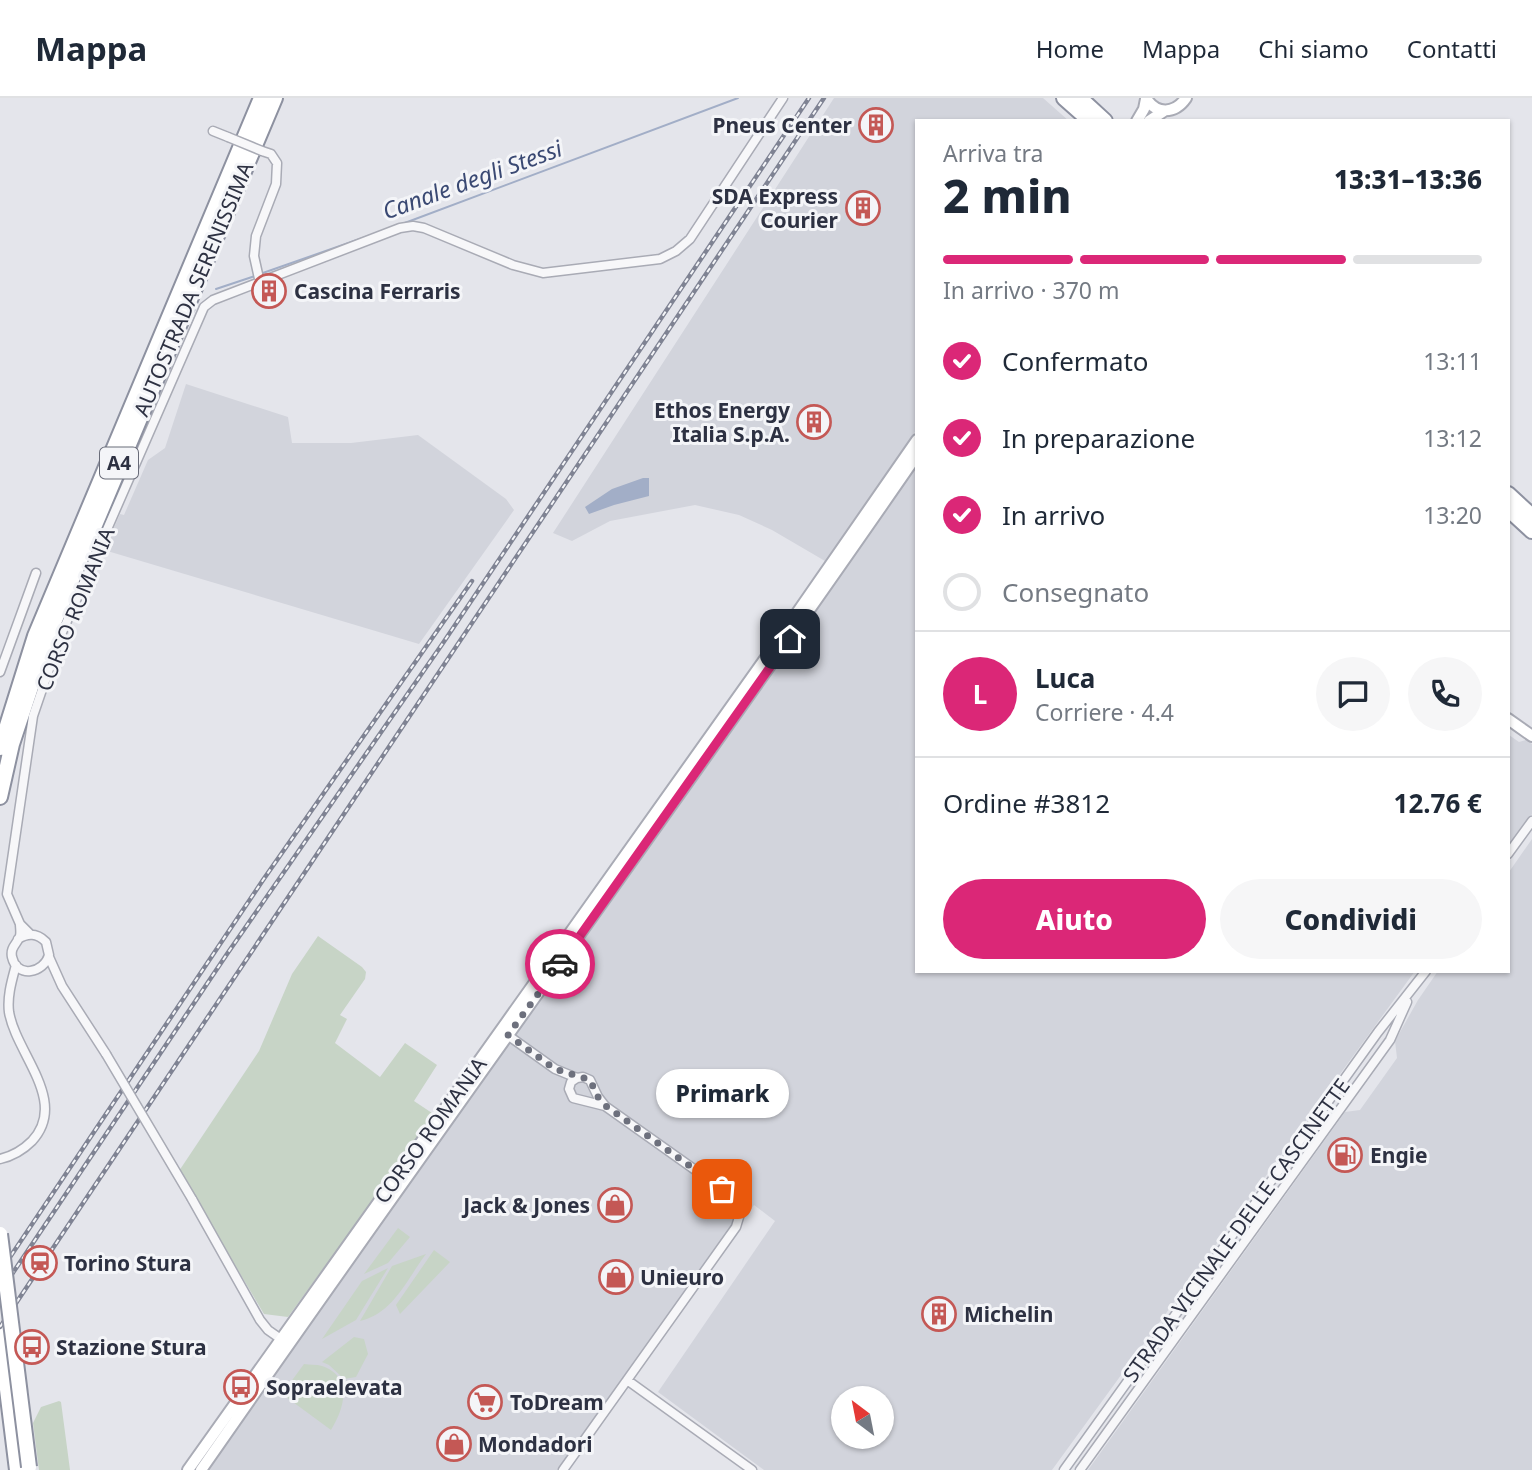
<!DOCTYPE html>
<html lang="it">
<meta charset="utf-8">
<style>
:root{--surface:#fff;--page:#f6f6f7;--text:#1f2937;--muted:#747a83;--line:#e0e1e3;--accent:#db2777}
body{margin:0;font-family:"Noto Sans",sans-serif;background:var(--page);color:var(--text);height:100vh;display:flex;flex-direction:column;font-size:26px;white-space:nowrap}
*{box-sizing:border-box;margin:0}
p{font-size:23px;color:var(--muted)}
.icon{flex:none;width:38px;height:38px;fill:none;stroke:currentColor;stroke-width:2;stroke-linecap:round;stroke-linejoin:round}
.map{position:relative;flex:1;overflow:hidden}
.drawer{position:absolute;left:915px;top:21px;width:595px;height:854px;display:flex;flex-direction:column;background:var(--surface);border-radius:0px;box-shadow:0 2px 5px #0004}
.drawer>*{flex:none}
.needle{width:46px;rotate:328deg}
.controls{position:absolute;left:831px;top:1288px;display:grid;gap:14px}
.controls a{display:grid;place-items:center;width:63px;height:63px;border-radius:50%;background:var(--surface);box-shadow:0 2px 5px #0004;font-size:35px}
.pin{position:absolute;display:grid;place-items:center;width:60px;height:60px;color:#fff;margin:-30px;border-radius:14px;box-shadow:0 4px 10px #0006}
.courier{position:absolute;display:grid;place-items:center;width:70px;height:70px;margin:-35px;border:5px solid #db2777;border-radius:50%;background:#fff;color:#222;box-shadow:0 2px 9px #0007}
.bubble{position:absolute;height:49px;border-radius:24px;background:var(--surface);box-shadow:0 2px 5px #0004;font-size:23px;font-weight:800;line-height:49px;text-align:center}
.head em{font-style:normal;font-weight:800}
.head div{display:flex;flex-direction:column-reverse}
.head{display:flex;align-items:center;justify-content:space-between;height:119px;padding:0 28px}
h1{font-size:46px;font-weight:800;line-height:52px}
.bar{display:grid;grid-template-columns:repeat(4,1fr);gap:10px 7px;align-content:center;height:84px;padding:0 28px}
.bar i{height:9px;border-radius:5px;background:var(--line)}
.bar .active{background:var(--accent)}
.bar p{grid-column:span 4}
.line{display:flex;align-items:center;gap:18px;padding:0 28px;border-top:2px solid var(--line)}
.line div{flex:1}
.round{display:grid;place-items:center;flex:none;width:74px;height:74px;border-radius:37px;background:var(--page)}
ol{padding:0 28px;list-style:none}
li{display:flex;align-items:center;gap:21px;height:77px}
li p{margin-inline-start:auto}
li .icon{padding:7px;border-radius:50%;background:var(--accent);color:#fff;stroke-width:4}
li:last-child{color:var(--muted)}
li i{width:38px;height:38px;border:4px solid var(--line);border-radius:50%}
.button{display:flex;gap:14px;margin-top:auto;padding:14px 28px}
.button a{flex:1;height:80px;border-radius:42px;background:var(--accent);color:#fff;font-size:28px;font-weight:800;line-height:80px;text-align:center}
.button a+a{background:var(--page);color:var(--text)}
header{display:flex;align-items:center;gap:42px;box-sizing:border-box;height:98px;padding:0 35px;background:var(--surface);border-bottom:2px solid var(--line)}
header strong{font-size:33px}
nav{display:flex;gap:38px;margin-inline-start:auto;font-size:24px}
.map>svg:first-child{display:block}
.built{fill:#d2d4dc;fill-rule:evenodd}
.green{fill:#c7d4c6}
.water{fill:#a2aec7}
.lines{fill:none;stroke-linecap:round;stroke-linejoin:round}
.stream{stroke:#a2aec7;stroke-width:2}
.minor-casing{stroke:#a9abb5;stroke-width:11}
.secondary-casing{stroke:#a9abb5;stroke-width:14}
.motorway-casing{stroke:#8d91a0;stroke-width:18}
.minor{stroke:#f7f7f9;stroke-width:8}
.secondary{stroke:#fff;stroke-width:10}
.motorway{stroke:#fff;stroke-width:14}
.rail-casing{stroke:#7f8393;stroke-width:4.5}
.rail{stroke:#f4f5f8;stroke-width:2;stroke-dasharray:5;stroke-linecap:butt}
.minor-bridge-casing{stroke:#a9abb5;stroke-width:11;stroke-linecap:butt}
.motorway-bridge-casing{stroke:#8d91a0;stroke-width:18;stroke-linecap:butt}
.minor-bridge{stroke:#f7f7f9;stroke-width:8}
.motorway-bridge{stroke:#fff;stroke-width:14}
.done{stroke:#6d707d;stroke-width:7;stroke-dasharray:0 12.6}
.route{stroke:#db2777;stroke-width:9}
.labels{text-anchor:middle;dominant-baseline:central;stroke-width:6;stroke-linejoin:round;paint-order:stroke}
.shield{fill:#f4f5f8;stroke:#696c79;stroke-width:2}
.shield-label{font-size:19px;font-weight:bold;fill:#2d3142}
.poi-label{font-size:21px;font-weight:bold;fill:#2d3142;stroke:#f4f5f8;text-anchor:start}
.street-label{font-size:21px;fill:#2d3142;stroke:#f4f5f8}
.water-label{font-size:23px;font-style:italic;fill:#3a4973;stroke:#f4f5f8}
</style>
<header>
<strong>Mappa</strong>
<nav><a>Home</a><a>Mappa</a><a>Chi siamo</a><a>Contatti</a></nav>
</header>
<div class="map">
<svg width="1532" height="1372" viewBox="0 0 1532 1372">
<rect width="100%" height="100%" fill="#e4e5eb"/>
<path class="built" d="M834 0H1043L1069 23H917V331L825 463 772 432 739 417 695 407 610 423 572 443 553 435Z
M186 286 288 319 292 345H351L418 337 506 401 514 412 419 546 104 452 120 416 124 417 148 362 165 350Z
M917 357V873H1415L1052 1372H764L658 1294 775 1123 754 1107 563 1372H201ZM844 1300H882V1339H844Z
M1509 637 1519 644 1526 642 1532 646V716L1509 748Z
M1532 741V1372H1088L1345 1014 1360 1012 1397 960 1395 943 1418 902 1438 873H1508L1509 774Z"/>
<path class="green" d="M318 838 362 869 366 874 365 881 340 917 347 921 335 945 380 979 405 945 437 967 414 1003 435 1017 288 1219 264 1216 179 1073 259 953 292 876Z
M398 1130 410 1139 388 1165 364 1176Z
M434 1152 450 1164 400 1216 396 1207Z
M426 1156C407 1181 393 1216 360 1223L392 1168Z
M388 1170 356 1222 322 1241 362 1183Z
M354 1239 364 1241 368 1256 356 1279 344 1281 329 1267 322 1264Z
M304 1266C310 1267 316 1266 322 1268 354 1279 344 1311 331 1332L282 1296Z
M59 1303 61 1304 70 1372H39L33 1325 41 1309Z"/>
<path class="water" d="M643 380H649V398L614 407 589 416 585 409 612 391Z"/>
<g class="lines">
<path class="stream" d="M402 126 738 0
M260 176 374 136
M216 191 255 178"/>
<g class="minor-casing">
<path id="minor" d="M213 33 228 39
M260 185 254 158 256 138 276 86 277 65 271 56 262 53
M0 574 36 475
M1508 756 1532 723
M30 836 20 826 7 796 33 618 60 539 204 209 213 202 400 130 413 128 424 130 513 167 543 175 660 161 676 153 690 141 783 0
M18 841C28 835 37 835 46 844L49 857C44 875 17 881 12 859 10 849 17 846 20 838 21 834 20 830 20 826
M49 859 62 888 106 956
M506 936 555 971 577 980 583 979 590 982 598 999 605 1008 722 1091 739 1108V1119L736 1129 563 1372
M577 980 571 984 569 991 573 1000 605 1008
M0 1061C13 1058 23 1052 32 1043 69 1003 16 956 9 914 7 898 12 882 16 867
M192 1101 260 1222 268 1232 285 1244
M627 1282 752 1372
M1064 1372 1378 934 1426 873
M1080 1372 1390 942 1407 904"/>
</g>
<g class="secondary-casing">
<path id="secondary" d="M1146 0C1156 17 1175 16 1186 0
M1137 23 1144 11 1146 1
M1149 23 1164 13
M1508 621 1532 638
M188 1372 770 554 917 342
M201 1372C437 1032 682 698 917 357"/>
</g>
<g class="motorway-casing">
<path id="motorway" d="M1064 0 1090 23
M1080 0 1105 23
M1508 396 1532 418
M1508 411 1532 433
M0 650 35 538 261 0
M0 699 12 646 47 541 275 0
M0 1235 17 1372"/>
</g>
<use href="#minor" class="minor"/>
<use href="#secondary" class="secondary"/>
<use href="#motorway" class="motorway"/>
<g class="rail-casing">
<path id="rail" d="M0 1174 263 782 472 483
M0 1194 227 856 443 545 809 0
M0 1229 824 0"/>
</g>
<use href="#rail" class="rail"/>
<g class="minor-bridge-casing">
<path id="minor-bridge" d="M228 39 262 53
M106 956 192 1101"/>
</g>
<g class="motorway-bridge-casing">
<path id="motorway-bridge" d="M0 1136 29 1369"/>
</g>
<use href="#minor-bridge" class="minor-bridge"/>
<use href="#motorway-bridge" class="motorway-bridge"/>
</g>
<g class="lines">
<path class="done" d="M560 866 508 937 555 971 590 982 598 999 606 1008 722 1091"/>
<path class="route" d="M560 866 790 541"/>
</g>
<defs>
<g id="building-ring" transform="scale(1.75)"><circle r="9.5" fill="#f4f5f8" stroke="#c45855" stroke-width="1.5"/><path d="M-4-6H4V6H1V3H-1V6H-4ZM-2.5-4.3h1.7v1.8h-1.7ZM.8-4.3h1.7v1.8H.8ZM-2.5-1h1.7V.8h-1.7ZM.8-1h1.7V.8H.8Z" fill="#c45855"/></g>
<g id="fuel-ring" transform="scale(1.75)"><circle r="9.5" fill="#f4f5f8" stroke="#c45855" stroke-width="1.5"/><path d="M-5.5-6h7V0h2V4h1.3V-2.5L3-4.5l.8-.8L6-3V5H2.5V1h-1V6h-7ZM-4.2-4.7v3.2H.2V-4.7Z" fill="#c45855"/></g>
<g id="shop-ring" transform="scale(1.75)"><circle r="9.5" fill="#f4f5f8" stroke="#c45855" stroke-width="1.5"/><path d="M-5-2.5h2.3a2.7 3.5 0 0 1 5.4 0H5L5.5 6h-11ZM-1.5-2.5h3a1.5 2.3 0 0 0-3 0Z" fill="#c45855"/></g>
<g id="station-ring" transform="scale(1.75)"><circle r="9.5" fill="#f4f5f8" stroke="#c45855" stroke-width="1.5"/><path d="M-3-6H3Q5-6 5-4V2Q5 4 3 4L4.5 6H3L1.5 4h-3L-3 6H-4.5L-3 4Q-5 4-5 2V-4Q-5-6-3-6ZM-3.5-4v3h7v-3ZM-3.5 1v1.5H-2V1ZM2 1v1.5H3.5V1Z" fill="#c45855"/></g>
<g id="bus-ring" transform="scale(1.75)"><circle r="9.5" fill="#f4f5f8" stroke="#c45855" stroke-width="1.5"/><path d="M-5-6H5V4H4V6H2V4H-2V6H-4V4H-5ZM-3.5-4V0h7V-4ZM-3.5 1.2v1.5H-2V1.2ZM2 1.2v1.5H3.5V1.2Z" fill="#c45855"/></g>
<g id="supermarket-ring" transform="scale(1.75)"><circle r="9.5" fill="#f4f5f8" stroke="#c45855" stroke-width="1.5"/><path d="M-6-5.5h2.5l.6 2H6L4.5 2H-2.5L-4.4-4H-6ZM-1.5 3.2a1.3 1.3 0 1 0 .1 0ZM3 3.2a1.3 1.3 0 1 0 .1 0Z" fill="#c45855"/></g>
</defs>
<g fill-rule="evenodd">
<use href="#building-ring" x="876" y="27"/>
<use href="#building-ring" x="863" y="110"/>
<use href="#building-ring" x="269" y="193"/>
<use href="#building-ring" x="814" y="324"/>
<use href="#fuel-ring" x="1345" y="1057"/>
<use href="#shop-ring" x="615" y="1107"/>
<use href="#station-ring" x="40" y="1165"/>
<use href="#shop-ring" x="616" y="1179"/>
<use href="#building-ring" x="939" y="1216"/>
<use href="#bus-ring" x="32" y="1249"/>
<use href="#bus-ring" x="241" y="1289"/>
<use href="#supermarket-ring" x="485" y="1304"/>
<use href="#shop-ring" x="454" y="1346"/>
</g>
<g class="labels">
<rect class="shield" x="100" y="349.5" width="38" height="31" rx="5"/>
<g class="shield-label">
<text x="119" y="365">A4</text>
</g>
<g class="poi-label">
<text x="852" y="27" text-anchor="end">Pneus Center</text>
<text x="838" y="98" text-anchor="end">SDA Express<tspan x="838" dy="24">Courier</tspan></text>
<text x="294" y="193">Cascina Ferraris</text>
<text x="790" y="312" text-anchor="end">Ethos Energy<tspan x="790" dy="24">Italia S.p.A.</tspan></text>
<text x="1370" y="1057">Engie</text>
<text x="590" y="1107" text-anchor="end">Jack &amp; Jones</text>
<text x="64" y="1165">Torino Stura</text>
<text x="640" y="1179">Unieuro</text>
<text x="964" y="1216">Michelin</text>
<text x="56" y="1249">Stazione Stura</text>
<text x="266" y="1289">Sopraelevata</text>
<text x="510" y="1304">ToDream</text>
<text x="478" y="1346">Mondadori</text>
</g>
<g class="street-label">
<text transform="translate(193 191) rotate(-67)">AUTOSTRADA SERENISSIMA</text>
<text transform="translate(75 511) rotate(-68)">CORSO ROMANIA</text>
<text transform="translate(430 1032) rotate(-54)">CORSO ROMANIA</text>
<text transform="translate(1236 1132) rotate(-54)">STRADA VICINALE DELLE CASCINETTE</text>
</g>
<g class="water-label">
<text transform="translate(472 81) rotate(-20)">Canale degli Stessi</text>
</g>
</g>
</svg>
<div class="controls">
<a><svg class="needle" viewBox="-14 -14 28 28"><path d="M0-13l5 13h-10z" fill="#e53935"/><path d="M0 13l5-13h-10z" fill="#747a83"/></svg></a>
</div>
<div class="pin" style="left:722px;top:1091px;background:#ea580c"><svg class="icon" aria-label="bag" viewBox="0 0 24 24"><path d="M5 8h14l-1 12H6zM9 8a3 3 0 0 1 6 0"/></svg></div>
<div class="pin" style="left:790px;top:541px;background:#1f2937"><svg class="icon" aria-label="home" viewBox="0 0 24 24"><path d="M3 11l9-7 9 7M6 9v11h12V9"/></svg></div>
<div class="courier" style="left:560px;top:866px"><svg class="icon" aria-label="car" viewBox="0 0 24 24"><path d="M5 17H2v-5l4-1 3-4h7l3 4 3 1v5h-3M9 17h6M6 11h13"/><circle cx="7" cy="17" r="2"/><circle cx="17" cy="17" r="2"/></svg></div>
<div class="bubble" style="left:656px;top:971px;width:133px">Primark</div>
<section class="drawer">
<div class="head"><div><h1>2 min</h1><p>Arriva tra</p></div><em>13:31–13:36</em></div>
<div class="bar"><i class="active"></i><i class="active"></i><i class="active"></i><i></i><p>In arrivo · 370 m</p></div>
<ol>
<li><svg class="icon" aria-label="check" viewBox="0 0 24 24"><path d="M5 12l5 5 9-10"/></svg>Confermato<p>13:11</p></li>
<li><svg class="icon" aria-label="check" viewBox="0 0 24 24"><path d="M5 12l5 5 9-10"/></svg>In preparazione<p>13:12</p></li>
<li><svg class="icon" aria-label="check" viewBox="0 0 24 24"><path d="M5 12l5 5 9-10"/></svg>In arrivo<p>13:20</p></li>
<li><i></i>Consegnato</li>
</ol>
<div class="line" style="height:126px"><b class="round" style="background:var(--accent);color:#fff">L</b><div><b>Luca</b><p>Corriere · 4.4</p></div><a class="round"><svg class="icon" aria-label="chat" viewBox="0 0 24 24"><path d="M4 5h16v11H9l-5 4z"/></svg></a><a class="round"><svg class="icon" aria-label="phone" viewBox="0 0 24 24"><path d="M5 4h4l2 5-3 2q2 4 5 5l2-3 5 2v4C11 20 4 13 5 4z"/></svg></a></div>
<div class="line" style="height:91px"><div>Ordine #3812</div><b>12.76 €</b></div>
<div class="button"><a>Aiuto</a><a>Condividi</a></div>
</section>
</div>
